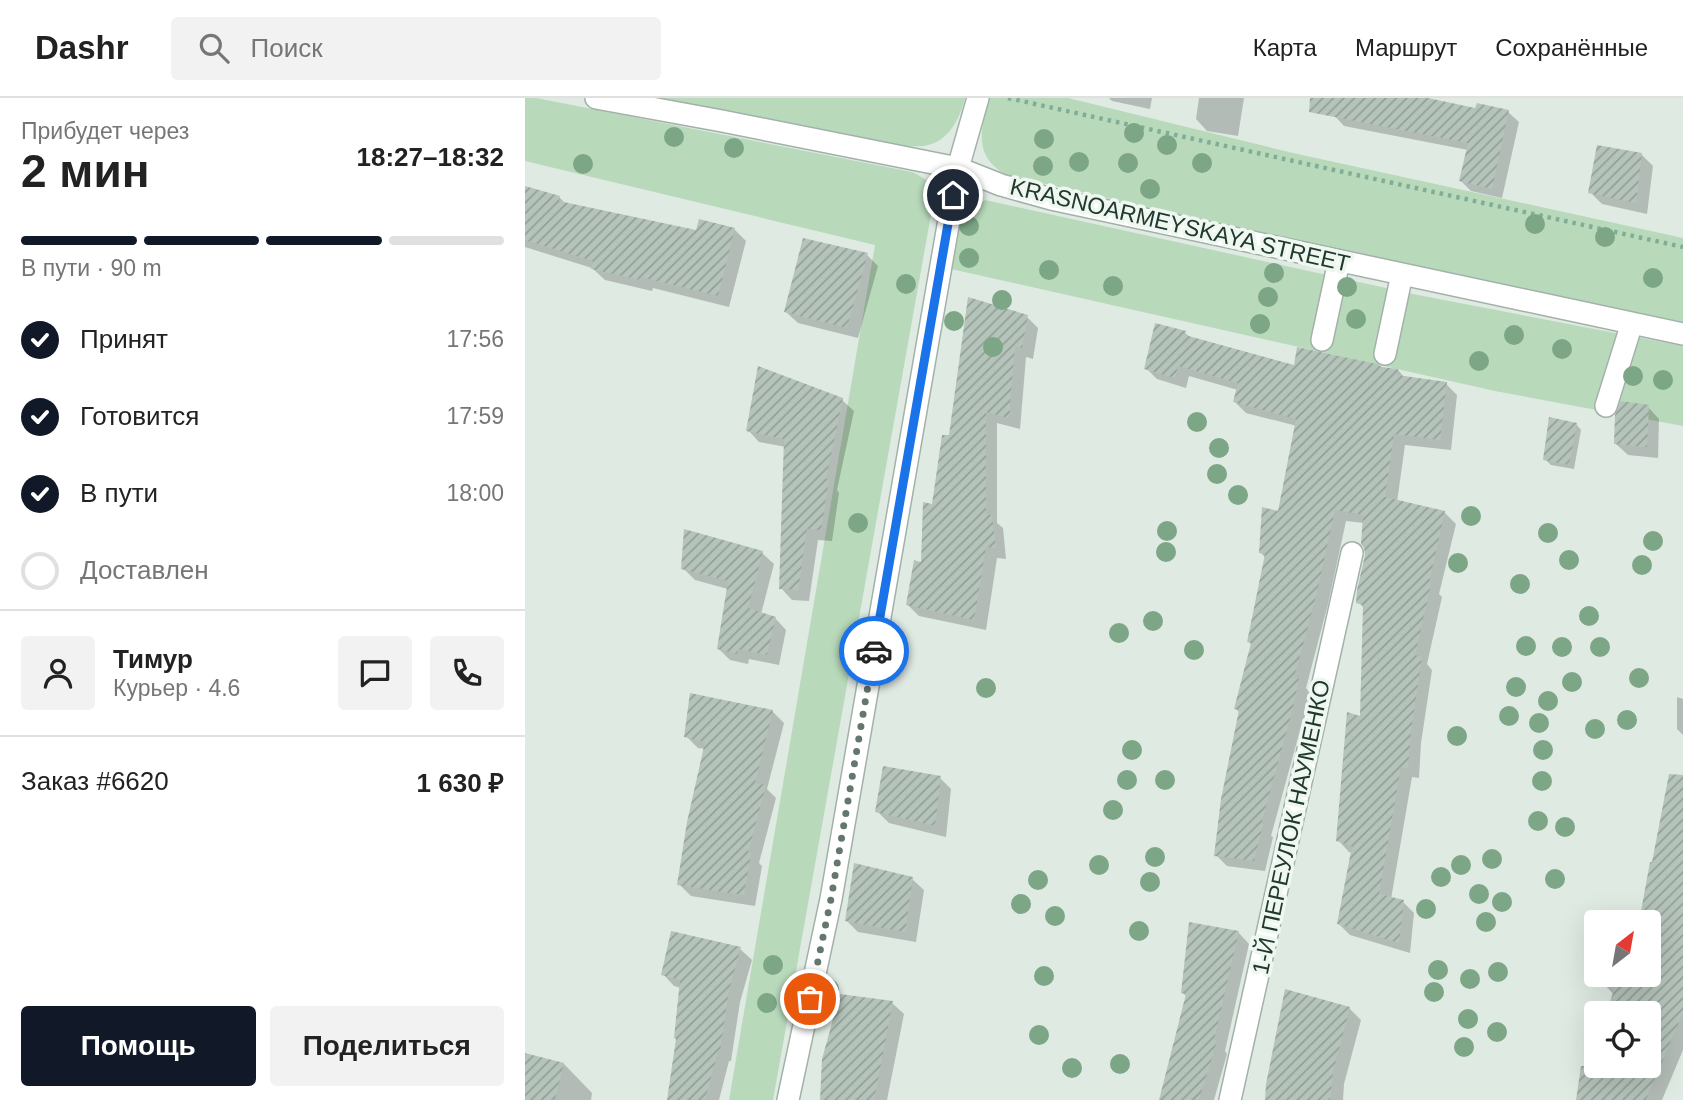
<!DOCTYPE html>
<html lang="ru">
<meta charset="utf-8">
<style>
:root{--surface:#fff;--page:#f2f2f2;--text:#222;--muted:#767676;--line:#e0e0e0;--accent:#111827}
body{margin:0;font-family:Helvetica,sans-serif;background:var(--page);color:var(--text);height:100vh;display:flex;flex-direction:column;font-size:26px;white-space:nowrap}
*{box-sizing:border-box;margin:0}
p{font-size:23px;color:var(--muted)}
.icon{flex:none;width:38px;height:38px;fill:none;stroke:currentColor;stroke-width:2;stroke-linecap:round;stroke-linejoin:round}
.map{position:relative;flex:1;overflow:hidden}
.drawer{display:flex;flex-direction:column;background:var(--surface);width:525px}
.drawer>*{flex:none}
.needle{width:46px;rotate:31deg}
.tools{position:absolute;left:1059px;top:812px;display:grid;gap:14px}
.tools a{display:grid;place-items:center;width:77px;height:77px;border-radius:7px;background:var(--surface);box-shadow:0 7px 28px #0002;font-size:35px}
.pin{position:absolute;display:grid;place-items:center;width:60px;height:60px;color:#fff;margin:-30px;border:4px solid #fff;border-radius:50%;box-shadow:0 2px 7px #0007}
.courier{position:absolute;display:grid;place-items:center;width:70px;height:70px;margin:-35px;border:5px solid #1a73e8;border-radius:50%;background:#fff;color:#222;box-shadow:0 2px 9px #0007}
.head em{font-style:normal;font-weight:600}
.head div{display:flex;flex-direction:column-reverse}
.head{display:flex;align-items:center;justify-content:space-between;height:119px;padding:0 21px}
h1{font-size:46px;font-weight:600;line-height:52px}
.bar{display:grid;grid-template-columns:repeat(4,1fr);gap:10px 7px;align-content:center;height:84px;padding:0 21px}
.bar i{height:9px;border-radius:5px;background:var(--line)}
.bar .selected{background:var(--accent)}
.bar p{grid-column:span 4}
.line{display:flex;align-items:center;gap:18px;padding:0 21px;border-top:2px solid var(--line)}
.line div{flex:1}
.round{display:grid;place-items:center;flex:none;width:74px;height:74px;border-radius:7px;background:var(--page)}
ol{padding:0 21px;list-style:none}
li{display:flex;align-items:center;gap:21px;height:77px}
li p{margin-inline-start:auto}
li .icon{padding:7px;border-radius:50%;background:var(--accent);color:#fff;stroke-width:4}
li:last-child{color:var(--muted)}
li i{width:38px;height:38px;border:4px solid var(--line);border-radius:50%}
.primary-button{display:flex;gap:14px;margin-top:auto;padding:14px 21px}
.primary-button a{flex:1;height:80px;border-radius:7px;background:var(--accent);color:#fff;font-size:28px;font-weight:600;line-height:80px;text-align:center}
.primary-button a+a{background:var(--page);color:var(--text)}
header{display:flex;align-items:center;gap:42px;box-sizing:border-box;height:98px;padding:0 35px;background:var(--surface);border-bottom:2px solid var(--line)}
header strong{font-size:33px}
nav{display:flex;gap:38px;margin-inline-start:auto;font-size:24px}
.search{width:490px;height:63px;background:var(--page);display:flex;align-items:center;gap:18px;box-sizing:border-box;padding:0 24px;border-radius:7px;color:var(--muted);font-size:26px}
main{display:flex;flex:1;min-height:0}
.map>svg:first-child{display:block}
.green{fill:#b8dabb}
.shadow{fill:#0003}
.building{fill:url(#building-hatch)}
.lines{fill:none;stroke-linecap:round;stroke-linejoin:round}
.minor-casing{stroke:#a2b1a9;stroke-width:24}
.path{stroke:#81ac96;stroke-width:4.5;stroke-dasharray:3.5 5;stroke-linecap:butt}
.minor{stroke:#fff;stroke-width:21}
.tree{fill:#7da686}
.done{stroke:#64776d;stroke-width:7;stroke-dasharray:0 12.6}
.route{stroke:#1a73e8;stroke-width:9}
.labels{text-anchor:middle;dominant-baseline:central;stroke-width:7;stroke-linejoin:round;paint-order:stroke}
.street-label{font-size:23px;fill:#21392e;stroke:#eff7f1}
</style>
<header>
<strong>Dashr</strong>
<div class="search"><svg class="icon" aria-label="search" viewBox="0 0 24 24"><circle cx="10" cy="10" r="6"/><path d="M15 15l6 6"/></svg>Поиск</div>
<nav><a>Карта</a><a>Маршрут</a><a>Сохранённые</a></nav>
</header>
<main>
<section class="drawer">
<div class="head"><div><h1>2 мин</h1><p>Прибудет через</p></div><em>18:27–18:32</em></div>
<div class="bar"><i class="selected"></i><i class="selected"></i><i class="selected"></i><i></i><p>В пути · 90 m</p></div>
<ol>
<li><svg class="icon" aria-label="check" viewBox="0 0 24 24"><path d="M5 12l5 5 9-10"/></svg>Принят<p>17:56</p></li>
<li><svg class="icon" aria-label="check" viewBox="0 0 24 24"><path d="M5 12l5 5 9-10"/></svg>Готовится<p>17:59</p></li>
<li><svg class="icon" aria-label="check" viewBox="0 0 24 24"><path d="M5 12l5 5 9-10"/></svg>В пути<p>18:00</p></li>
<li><i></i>Доставлен</li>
</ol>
<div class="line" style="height:126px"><a class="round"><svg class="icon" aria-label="person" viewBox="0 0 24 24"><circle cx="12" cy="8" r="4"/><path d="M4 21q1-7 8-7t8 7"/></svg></a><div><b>Тимур</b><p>Курьер · 4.6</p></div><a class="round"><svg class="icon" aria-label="chat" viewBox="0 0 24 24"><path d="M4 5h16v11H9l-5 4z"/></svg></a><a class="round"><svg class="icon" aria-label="phone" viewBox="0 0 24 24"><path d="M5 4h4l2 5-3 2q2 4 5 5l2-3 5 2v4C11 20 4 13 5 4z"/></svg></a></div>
<div class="line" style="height:91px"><div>Заказ #6620</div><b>1 630 ₽</b></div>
<div class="primary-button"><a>Помощь</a><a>Поделиться</a></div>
</section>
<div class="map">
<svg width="1158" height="1002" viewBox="0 0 1158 1002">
<defs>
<pattern id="building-hatch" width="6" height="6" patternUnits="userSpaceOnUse" patternTransform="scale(1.75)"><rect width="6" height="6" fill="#b5c4bb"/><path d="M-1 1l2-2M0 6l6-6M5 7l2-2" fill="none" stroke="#93a098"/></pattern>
</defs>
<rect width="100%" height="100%" fill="#dfeae3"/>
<path class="green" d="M0 0H11L387 74C398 79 404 83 410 94L248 1002H204L350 147 0 63Z
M137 0H440C435 19 426 39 407 46 382 55 312 37 285 31 235 21 186 10 137 0Z
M463 0H543L768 55 1158 140V224L823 155 481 77C447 56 457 33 463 0Z
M460 102 893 197 1158 248V328L970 293 426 171 434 126 446 110Z"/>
<path class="shadow" d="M584 0H627L625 11 587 3Z
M674 0H719L713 38 682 33 671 21Z
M812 0H894L952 12 983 14 994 24 977 100 946 93 936 83 943 52 819 28 809 17Z
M1116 56 1128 68 1122 116 1077 106 1065 94Z
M0 90 34 99 41 106 172 134 209 131 221 143 204 209 128 190 127 193 80 182 67 170 0 149Z
M342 157 353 168 333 240 273 225 261 214Z
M502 219 513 230 508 261 501 259 495 331 472 325V425L478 430 481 461 472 460 461 532 394 518 383 507 398 466 409 408 426 339Z
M660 235 666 240 770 269 873 272 880 280 921 286 932 297 926 352 880 347 872 404 919 414 931 426 914 496 917 499 902 566 907 572 896 645 894 680 887 679 866 801 878 804 889 815 885 855 825 837 814 826 827 755 824 754 813 742 837 620 840 511 833 504 842 457 839 425 821 423 803 506 781 590 784 594 777 625 746 738 748 739 740 773 702 768 691 757 715 615 711 611 727 547 724 544 741 460 735 454 754 415 772 328 721 315 710 304 713 292 664 278 661 290 632 281 621 270Z
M317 302 329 313 312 392 314 395 307 443 293 442 284 503 267 502 256 490 261 349 234 344 223 332Z
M1123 309 1134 321 1133 360 1103 357 1091 346Z
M1051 326 1056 332 1049 371 1026 367 1020 361Z
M237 455 249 466 236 516 250 520 261 532 254 567 224 561 223 566 205 562 194 551 203 491 170 482 158 470Z
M1152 599 1158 601V637L1152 631Z
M247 613 259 625 242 691 251 700 234 765 237 768 230 808 166 798 154 786 180 651 173 650 161 638Z
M415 680 426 691 421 739 364 725 352 713Z
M1158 693V952L1137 1002H1053L1071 950V968H1124V915H1083L1089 897 1080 887 1083 877H1124V824H1115L1126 766Z
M387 781 399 792 391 844 333 834 321 822Z
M713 834 724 846 700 953 702 956 689 1002H636L662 899 657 894Z
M215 851 227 862 215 904 206 963H204L194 1002H144L153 942 156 890 149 888 138 876Z
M367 905 379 916 362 1002H297Z
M824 910 836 922 819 986 818 1002H742Z
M0 956 39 966 67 995 66 1002H0Z"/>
<path class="building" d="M785 0H903L950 10 952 5 984 12 967 91 934 83 943 45 784 14Z
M1072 47 1117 55 1111 105 1063 95Z
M0 88 35 98 34 103 171 132 174 121 210 130 193 198 116 179V182L66 171 68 163 0 142Z
M278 140 343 155 322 230 259 214Z
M443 199 503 217 497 250 490 248 484 320 461 314V416L467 417 471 450 461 449 449 522 381 507 389 462 396 464 398 404 407 406 417 337H424Z
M630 225 661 233 660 237 769 267 772 249 852 266 857 269 873 271 872 277 922 284 915 342 869 336 860 399 920 413 904 485 906 486 890 557 897 559 886 633 883 670 876 669 854 796 879 802 874 845 812 826 827 748 811 743 822 614 835 618 838 507 831 505 832 492 840 457 839 450 836 446 838 417 810 412 792 494 769 580 774 581 767 614 736 726H738L729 763 689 758 696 701 714 612 709 611 726 545 722 544 740 456 734 455 737 409 753 413 771 321 708 304 713 285 653 268 650 280 619 271Z
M233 268 318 300 301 381H304L296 432 282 431 273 492 254 491 259 341 221 333Z
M1096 303 1124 307 1122 349 1089 346 1090 317Z
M1024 319 1052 325 1044 367 1018 362Z
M159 431 238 453 223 510 251 519 242 557 213 551 212 556 192 551 203 483 156 471Z
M165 595 248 612 230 685 241 687 223 754 226 755 219 797 152 787 162 724 180 644 159 639Z
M358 668 416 678 410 728 350 714Z
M1144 676 1158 677V914L1121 1002H1051L1056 968H1063L1071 944V968H1124V915H1081L1094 877H1124V824H1114L1125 764H1127Z
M329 765 388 779 380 834 320 823Z
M664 824 714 833 689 942 692 943 674 1002H634L661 896 656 895Z
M146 833 216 849 204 892 195 953H193L180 1002H142L151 941 149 940 155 882 136 877Z
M760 891 825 909 808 974 805 1002H740L741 986Z
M315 896 368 903 349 1002H295L297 961Z
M0 955 39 965 30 1002H0Z"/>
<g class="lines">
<g class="minor-casing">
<path id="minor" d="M71 0 197 23 433 70 476 87 526 101 1158 236
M797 242 814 163
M860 256 877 176
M1081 308 1107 225
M263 1002 306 801 433 70 453 0
M705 1002 827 455"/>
</g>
<path class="path" d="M483 0 1158 149"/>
<use href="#minor" class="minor"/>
</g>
<g class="tree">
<circle cx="609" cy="35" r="10"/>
<circle cx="149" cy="39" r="10"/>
<circle cx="519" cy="41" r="10"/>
<circle cx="642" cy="47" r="10"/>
<circle cx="209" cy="50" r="10"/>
<circle cx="554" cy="64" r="10"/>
<circle cx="603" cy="65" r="10"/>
<circle cx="677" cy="65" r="10"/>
<circle cx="58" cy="66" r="10"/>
<circle cx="518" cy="68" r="10"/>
<circle cx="625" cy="91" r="10"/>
<circle cx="1010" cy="126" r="10"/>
<circle cx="444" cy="128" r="10"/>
<circle cx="1080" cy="139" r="10"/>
<circle cx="444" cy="160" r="10"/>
<circle cx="524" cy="172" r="10"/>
<circle cx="749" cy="175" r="10"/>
<circle cx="1128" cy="180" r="10"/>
<circle cx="381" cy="186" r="10"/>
<circle cx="588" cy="188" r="10"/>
<circle cx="822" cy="189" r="10"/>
<circle cx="743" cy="199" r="10"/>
<circle cx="477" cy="202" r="10"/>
<circle cx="831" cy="221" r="10"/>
<circle cx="429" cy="223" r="10"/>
<circle cx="735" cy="226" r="10"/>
<circle cx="989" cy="237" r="10"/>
<circle cx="468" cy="249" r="10"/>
<circle cx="1037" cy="251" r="10"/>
<circle cx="954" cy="263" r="10"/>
<circle cx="1108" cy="278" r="10"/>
<circle cx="1138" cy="282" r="10"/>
<circle cx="672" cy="324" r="10"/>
<circle cx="694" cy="350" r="10"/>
<circle cx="692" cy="376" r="10"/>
<circle cx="713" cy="397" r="10"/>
<circle cx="946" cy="418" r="10"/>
<circle cx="333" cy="425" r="10"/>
<circle cx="642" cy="433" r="10"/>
<circle cx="1023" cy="435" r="10"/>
<circle cx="1128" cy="443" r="10"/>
<circle cx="641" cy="454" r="10"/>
<circle cx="1044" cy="462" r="10"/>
<circle cx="933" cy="465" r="10"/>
<circle cx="1117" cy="467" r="10"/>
<circle cx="995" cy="486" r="10"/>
<circle cx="1064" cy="518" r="10"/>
<circle cx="628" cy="523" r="10"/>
<circle cx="594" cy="535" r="10"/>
<circle cx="1001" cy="548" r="10"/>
<circle cx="1037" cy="549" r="10"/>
<circle cx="1075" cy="549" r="10"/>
<circle cx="669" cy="552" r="10"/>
<circle cx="1114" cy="580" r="10"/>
<circle cx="1047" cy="584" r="10"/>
<circle cx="991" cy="589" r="10"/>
<circle cx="461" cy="590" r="10"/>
<circle cx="1023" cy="603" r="10"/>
<circle cx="984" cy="618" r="10"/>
<circle cx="1102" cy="622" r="10"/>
<circle cx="1014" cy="625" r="10"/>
<circle cx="1070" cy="631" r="10"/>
<circle cx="932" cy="638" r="10"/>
<circle cx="607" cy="652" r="10"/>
<circle cx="1018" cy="652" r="10"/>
<circle cx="602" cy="682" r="10"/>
<circle cx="640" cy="682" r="10"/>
<circle cx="1017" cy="683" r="10"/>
<circle cx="588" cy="712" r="10"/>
<circle cx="1013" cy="723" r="10"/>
<circle cx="1040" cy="729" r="10"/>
<circle cx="630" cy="759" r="10"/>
<circle cx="967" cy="761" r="10"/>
<circle cx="574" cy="767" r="10"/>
<circle cx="936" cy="767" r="10"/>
<circle cx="916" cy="779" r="10"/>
<circle cx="1030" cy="781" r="10"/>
<circle cx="513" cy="782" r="10"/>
<circle cx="625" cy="784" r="10"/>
<circle cx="954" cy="796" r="10"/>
<circle cx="977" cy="804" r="10"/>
<circle cx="496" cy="806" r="10"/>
<circle cx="901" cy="811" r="10"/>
<circle cx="530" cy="818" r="10"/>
<circle cx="961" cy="824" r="10"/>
<circle cx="614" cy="833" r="10"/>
<circle cx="248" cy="867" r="10"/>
<circle cx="913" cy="872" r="10"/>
<circle cx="973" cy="874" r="10"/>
<circle cx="519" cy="878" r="10"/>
<circle cx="945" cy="881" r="10"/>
<circle cx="304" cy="891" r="10"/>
<circle cx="909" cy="894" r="10"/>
<circle cx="242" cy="905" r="10"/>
<circle cx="943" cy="921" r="10"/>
<circle cx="972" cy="934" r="10"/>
<circle cx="514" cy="937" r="10"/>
<circle cx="939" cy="949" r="10"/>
<circle cx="595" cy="966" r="10"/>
<circle cx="547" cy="970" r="10"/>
</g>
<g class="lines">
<path class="done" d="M285 901 306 801 349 553"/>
<path class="route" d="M349 553 428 97"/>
</g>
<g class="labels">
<g class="street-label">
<text transform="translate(655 127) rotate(13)">KRASNOARMEYSKAYA STREET</text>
<text transform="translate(766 729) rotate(-78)">1-Й ПЕРЕУЛОК НАУМЕНКО</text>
</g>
</g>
</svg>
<div class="tools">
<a><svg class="needle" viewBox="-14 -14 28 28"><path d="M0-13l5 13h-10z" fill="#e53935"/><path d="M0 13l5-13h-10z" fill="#767676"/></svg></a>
<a><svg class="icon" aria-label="locate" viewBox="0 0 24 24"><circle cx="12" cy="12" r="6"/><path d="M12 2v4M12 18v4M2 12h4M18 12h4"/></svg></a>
</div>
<div class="pin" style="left:285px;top:901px;background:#ea580c"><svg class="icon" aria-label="bag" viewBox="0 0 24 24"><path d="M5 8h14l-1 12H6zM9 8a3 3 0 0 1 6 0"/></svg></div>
<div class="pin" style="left:428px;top:97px;background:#1f2937"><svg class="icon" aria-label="home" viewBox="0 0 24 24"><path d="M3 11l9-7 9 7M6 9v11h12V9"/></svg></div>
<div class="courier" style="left:349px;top:553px"><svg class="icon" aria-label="car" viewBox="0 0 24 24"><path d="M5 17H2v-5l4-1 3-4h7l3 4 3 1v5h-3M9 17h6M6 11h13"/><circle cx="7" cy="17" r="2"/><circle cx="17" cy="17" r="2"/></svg></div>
</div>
</main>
